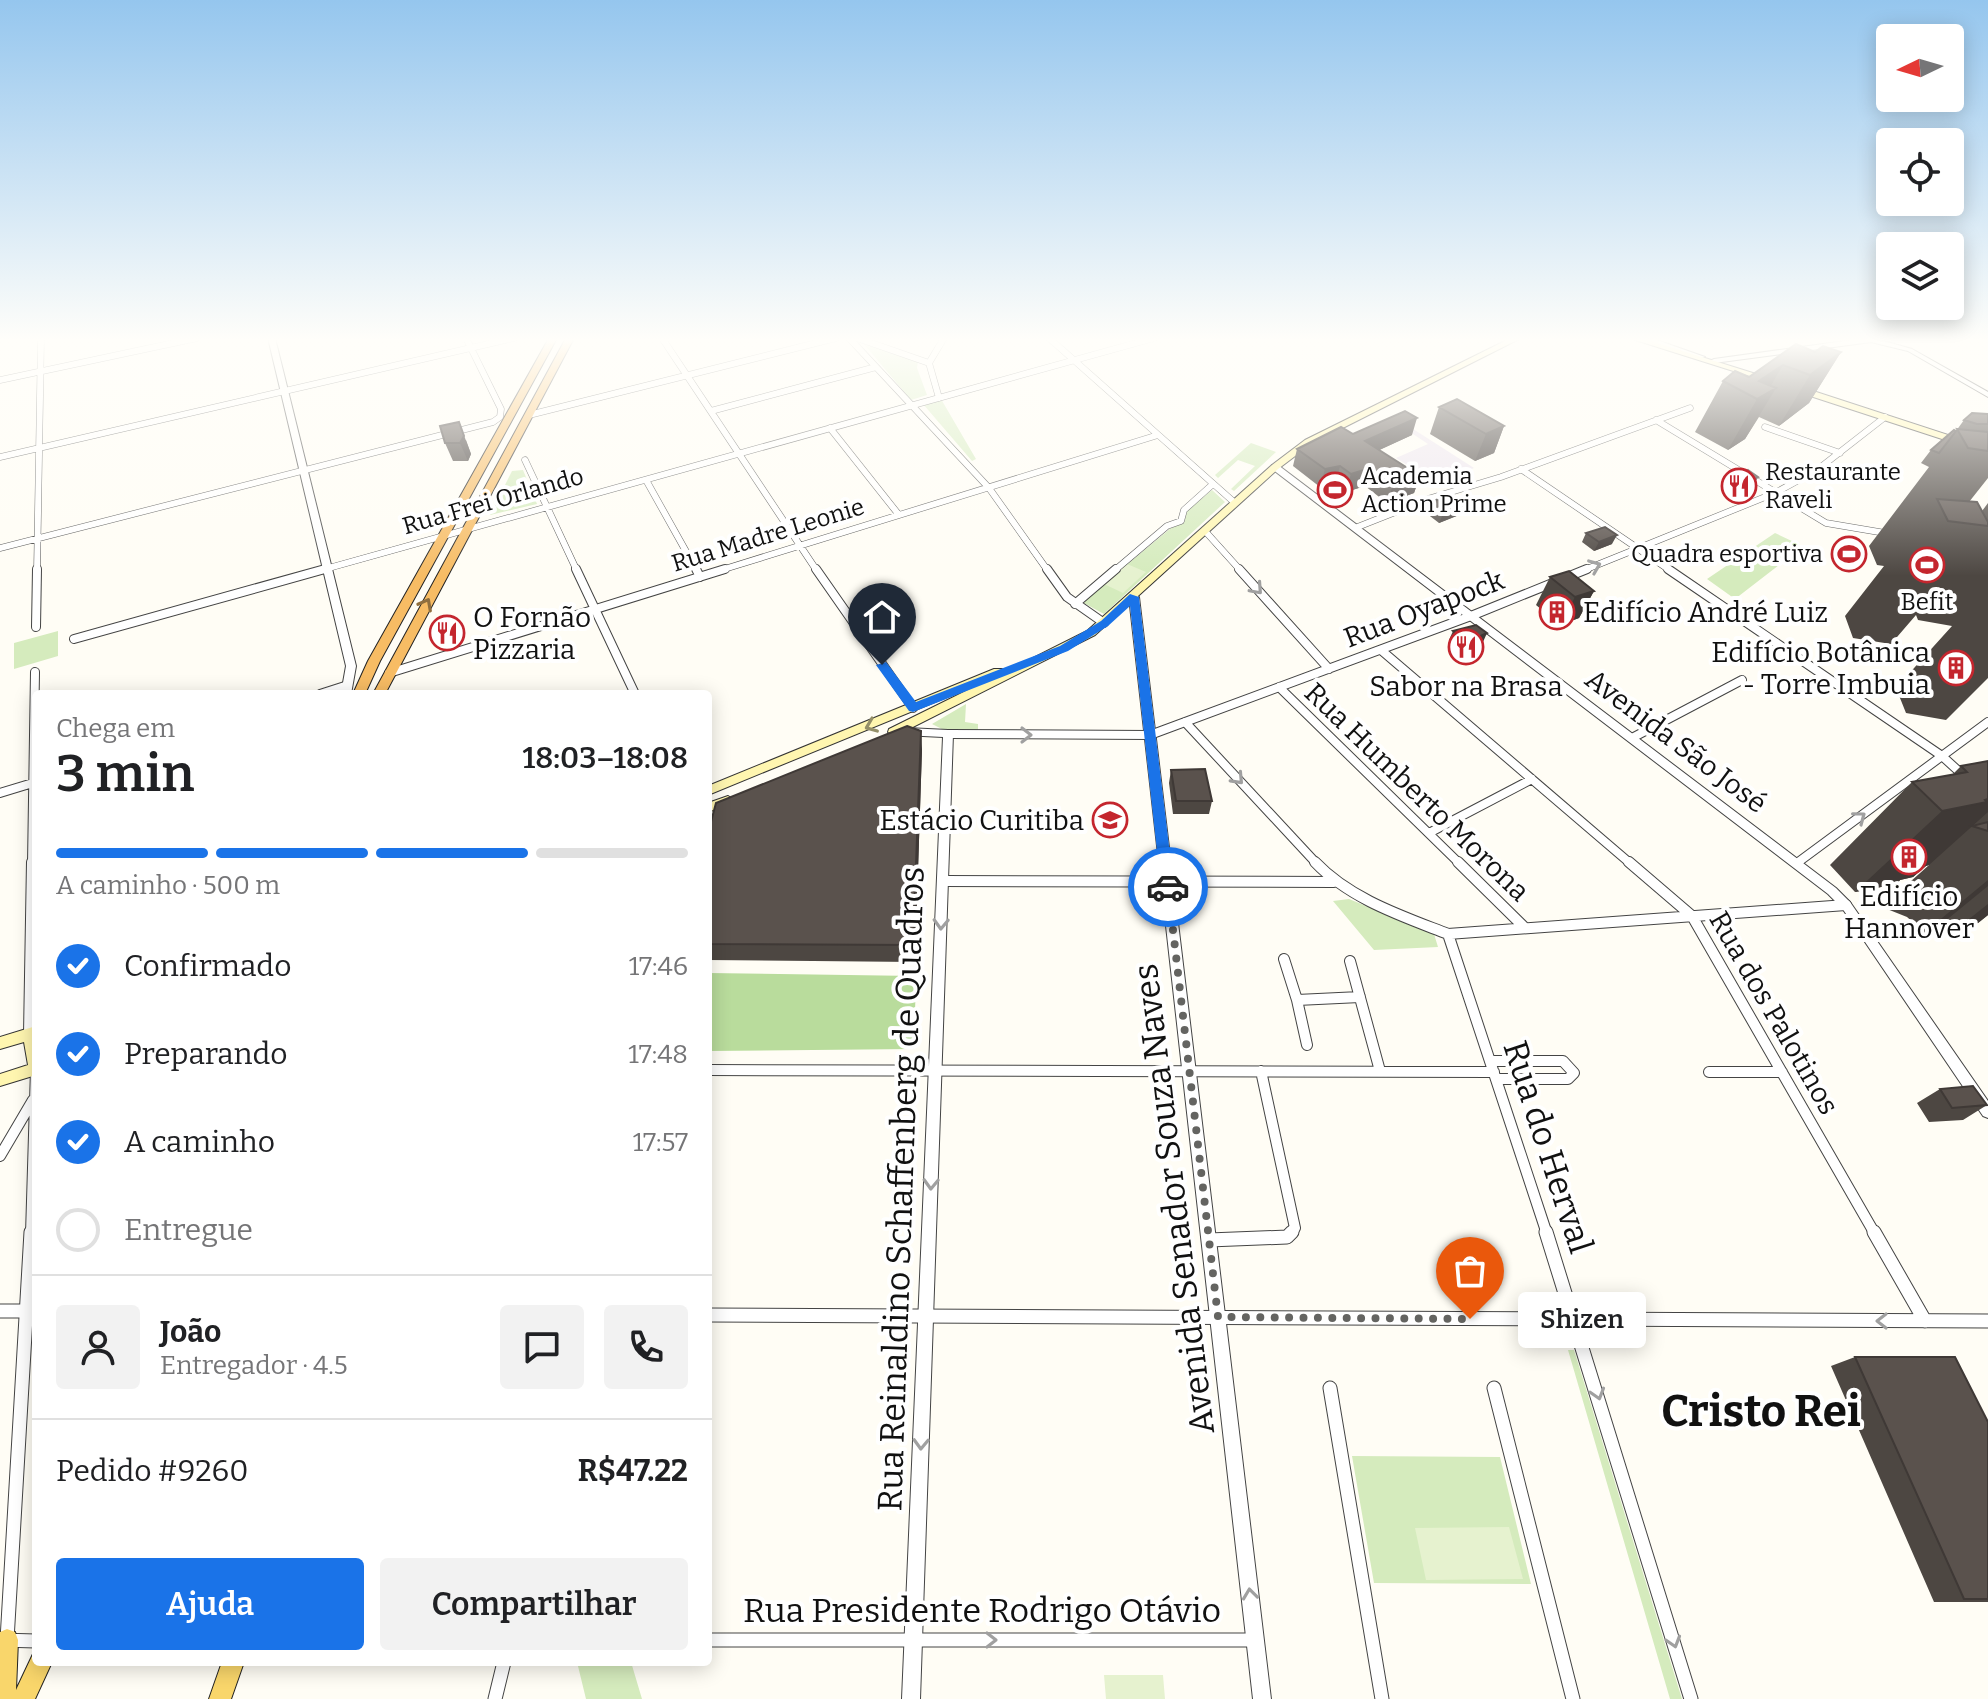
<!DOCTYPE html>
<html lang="pt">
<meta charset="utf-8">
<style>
:root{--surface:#fff;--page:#f2f2f2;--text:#202124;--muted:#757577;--line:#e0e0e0;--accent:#1a73e8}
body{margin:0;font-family:Bitter,serif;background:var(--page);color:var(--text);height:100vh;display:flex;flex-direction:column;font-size:30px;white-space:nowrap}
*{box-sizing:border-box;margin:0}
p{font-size:26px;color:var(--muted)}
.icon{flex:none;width:44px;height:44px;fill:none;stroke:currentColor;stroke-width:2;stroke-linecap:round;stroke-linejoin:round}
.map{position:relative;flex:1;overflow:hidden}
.sheet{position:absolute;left:32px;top:690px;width:680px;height:976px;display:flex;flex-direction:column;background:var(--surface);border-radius:8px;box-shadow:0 4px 20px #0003}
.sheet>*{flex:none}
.needle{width:52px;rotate:265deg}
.tools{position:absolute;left:1876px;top:24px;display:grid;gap:16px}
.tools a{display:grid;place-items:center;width:88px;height:88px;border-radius:8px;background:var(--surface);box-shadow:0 4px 20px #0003;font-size:40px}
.pin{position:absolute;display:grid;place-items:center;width:68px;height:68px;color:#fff;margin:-82px -34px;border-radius:50% 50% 50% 0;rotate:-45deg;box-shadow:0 0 8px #0007}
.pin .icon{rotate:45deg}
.courier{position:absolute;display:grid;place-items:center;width:80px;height:80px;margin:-40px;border:6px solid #1a73e8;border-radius:50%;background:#fff;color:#222;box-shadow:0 2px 10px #0007}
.bubble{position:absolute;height:56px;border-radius:8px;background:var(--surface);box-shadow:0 4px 20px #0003;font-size:26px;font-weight:600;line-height:56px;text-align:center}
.headline em{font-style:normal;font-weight:600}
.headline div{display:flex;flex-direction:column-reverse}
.headline{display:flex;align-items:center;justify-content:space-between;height:136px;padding:0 24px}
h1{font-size:52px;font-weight:600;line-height:60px}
.bar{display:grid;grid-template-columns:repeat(4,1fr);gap:12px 8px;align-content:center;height:96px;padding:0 24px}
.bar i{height:10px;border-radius:6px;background:var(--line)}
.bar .on{background:var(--accent)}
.bar p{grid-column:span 4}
.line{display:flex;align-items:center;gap:20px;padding:0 24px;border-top:2px solid var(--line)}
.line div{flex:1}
.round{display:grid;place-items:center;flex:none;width:84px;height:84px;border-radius:8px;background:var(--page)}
ol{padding:0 24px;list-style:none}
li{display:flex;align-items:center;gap:24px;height:88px}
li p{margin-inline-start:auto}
li .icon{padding:8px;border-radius:50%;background:var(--accent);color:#fff;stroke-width:4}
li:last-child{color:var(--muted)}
li i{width:44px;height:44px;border:4px solid var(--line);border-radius:50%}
.cta{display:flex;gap:16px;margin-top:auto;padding:16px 24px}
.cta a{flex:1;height:92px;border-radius:8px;background:var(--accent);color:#fff;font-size:32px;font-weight:600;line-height:92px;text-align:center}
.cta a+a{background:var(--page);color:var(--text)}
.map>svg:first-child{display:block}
.industrial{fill:#eee6ef}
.green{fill:#d5ebbd}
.forest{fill:#b9dc9c}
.pitch{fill:#e6f2cf}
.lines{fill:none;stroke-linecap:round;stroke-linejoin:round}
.minor-far3-casing{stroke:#444;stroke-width:7}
.minor-far2-casing{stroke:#444;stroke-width:10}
.minor-far1-casing{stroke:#444;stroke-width:12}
.minor-casing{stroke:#444;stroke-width:15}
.tertiary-casing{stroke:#444;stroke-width:2}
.secondary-casing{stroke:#333;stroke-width:2}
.primary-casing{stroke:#222;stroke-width:2}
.trunk-casing{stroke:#222;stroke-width:2}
.minor-far3{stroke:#fff;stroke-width:6}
.minor-far2{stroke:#fff;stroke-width:8}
.minor-far1{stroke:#fff;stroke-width:10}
.minor{stroke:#fff;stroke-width:13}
.tertiary{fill:#fff;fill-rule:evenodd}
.secondary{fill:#fff6b0;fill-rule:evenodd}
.primary{fill:#f9d66b;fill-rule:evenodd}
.trunk{fill:#f7bc64;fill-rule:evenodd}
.wall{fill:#4d4742}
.shaded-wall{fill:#3f3936}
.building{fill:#5a524d;stroke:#3f3936;stroke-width:2}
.oneway{stroke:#a0a0a0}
.oneway2{stroke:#906f3f}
.oneway3{stroke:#948f68}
.route{fill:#1a73e8}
.done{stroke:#646461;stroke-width:8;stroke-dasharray:0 14.4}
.labels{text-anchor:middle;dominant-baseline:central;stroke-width:8;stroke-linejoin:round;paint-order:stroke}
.far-poi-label{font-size:24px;fill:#111;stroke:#fff;text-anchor:start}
.far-street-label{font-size:24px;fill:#111;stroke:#fff}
.street-label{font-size:28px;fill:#111;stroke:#fff}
.poi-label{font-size:28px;fill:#111;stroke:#fff;text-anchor:start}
.near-street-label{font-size:34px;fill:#111;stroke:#fff}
.near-district-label{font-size:44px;font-weight:bold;fill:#111;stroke:#fff}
</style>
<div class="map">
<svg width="1988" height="1699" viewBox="0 0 1988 1699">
<rect width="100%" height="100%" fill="#fffdf5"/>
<path class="industrial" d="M1399 420 1474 468 1436 483 1396 458 1428 444 1395 422Z"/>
<path class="green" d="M863 343 918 361 917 368 927 395 911 400Z
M941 399 976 459 972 461 923 404Z
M1251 443 1276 452 1234 491 1231 489 1255 466 1238 460 1218 478 1215 475Z
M523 470 537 504 490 515 512 471Z
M1212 490 1225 502 1104 614 1082 602 1171 528 1184 523 1187 511Z
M1775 533 1813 551 1796 566 1783 562 1735 599 1707 579Z
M58 631V656L14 669V643Z
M966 704 965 722 978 724V730H944L932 724Z
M1349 899 1434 934 1438 947 1374 950 1333 901Z
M1568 1350H1574L1682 1699H1670Z
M1352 1456 1500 1457 1531 1584 1374 1583Z
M577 1662H631L642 1699H586Z"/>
<path class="forest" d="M708 973 916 976 914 1049 708 1051Z"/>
<path class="pitch" d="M1127 564 1146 572 1123 593 1104 584Z
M1509 1527 1523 1579 1426 1580 1415 1528Z
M1104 1675H1163L1165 1699H1106Z"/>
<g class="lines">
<g class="minor-far3-casing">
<path id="minor-far3" d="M662 338 817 571
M849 338 989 488 1048 571
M857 338 929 363 939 398
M1049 338 1235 503
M929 363 944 338
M0 380 197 338
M711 411 876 367
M529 415 836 338
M1656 420 1826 523 1891 534
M1765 427 1840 453
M830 428 899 515
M0 457 514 338
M525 460 577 571
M1521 469 1671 571
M646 480 697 571
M1355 528 1431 498 1501 477 1690 408
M1205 531 1241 571
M0 548 493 422 500 417 501 409 466 338
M37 571 41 338
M318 571 1154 338
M718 571 1158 435
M1114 571 1167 526 1181 521 1184 510 1213 484
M1582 571 1775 493 1817 470 1885 417"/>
</g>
<g class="minor-far2-casing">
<path id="minor-far2" d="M576 569 635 694
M696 569 700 577
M816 569 913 708
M1047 569 1067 597 1104 623
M1239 569 1329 669
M1668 569 1942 756 1964 776
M1075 604 1116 569
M36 627 37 569
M74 639 325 569
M1381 650 1631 864
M389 673 725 569
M1279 687 1460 864
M320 694 348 685
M1185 722 1317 864
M948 734 1150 735 1471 616 1587 569
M1632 738 1742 680
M0 793 36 782
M1429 833 1532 779
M1797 863 1988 722
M32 864 35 672"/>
</g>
<g class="minor-far1-casing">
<path id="minor-far1" d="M1315 862C1350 899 1402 916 1448 934L1846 905
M1458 862 1525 928
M1629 862 1692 916 1875 1234
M943 881 1334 882
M1448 934 1547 1234
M1284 959 1297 1000
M1350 961 1380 1071
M29 1034 32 862
M1307 1045 1297 1000 1360 997
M1490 1061H1563L1574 1073 1568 1079H1496
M708 1070 1494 1072
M1261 1071 1295 1228 1290 1234
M1709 1072H1782
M0 1156 33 1100
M31 1234 36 1069"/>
</g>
<g class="minor-casing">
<path id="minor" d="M1546 1232 1691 1699
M1874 1232 1925 1321
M1209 1240 1287 1237 1292 1232
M0 1311H36
M708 1315 1988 1321
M1330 1388 1382 1699
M1494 1388 1573 1699
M0 1640 36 1641
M7 1640 31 1232
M708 1640H1255
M495 1699 504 1662"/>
</g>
<g class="tertiary-casing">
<path id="tertiary" d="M268 338H275L356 666 351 694H341L346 666Z
M1641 338H1651L1705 357 1698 359Z
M1866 338H1885L1880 340 1912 349 1988 392V397L1908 351 1871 342 1714 363 1710 361 1714 359Z
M1272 465H1278L1836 888 1850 902 1988 1101V1118L1983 1116 1842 908 1828 894 1272 469Z
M1134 594 1139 597 1271 1699H1253L1129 597Z
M907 728 948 730 953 734 920 1699H902L943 737 903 735 902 732 903 729Z"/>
</g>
<g class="secondary-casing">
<path id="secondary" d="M1511 338H1521L1311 444 1278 469 1095 635 897 735 893 736 888 732 889 729 986 681 708 795V786L994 669H1002L1003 673 1087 631 1272 465 1305 440Z
M1629 338H1641L1772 379 1765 381Z
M1798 388H1804L1988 448V454L1798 392Z
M728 796 734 800 732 803 708 812V803Z
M36 1026V1075L0 1086V1074L28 1065 24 1042 0 1049V1037Z"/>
</g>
<g class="primary-casing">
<path id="primary" d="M7 1629 15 1632 18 1640 16 1690 33 1654 36 1653V1662H52L35 1699H0V1632Z
M222 1662H244L231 1699H209Z"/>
</g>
<g class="trunk-casing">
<path id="trunk" d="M549 338H557L380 661 365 694H353L368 661Z
M566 338H574L385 694H373Z"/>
</g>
<use href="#minor-far3" class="minor-far3"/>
<use href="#minor-far2" class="minor-far2"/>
<use href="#minor-far1" class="minor-far1"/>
<use href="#minor" class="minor"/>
<use href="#tertiary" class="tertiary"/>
<use href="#secondary" class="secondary"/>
<use href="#primary" class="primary"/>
<use href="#trunk" class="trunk"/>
</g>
<path class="wall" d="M1815 352H1841L1809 403 1779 426 1759 417 1745 439 1728 450 1695 432 1723 381 1749 377Z
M1439 407 1504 426 1494 453 1475 461 1430 434Z
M1988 414V478L1969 502 1982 511 1988 503V678L1946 720 1906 713 1896 688 1952 626 1918 620 1916 615 1891 644 1853 638 1845 616 1884 566 1877 565 1869 546 1929 467 1921 463 1931 450 1956 431 1964 420Z
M1353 434 1412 435 1379 450 1420 476 1414 493 1387 503 1365 486 1346 492 1335 484 1320 487 1293 466 1297 449Z
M466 440 471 454 468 461H453L445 443Z
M1731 477H1758L1753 486 1737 493 1726 486Z
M1429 503 1459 515 1439 523 1426 513Z
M1586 533 1612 544 1594 551 1582 542Z
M1550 577 1594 591 1579 618 1560 625 1536 605Z
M1453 631 1483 642 1464 651 1449 640Z
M922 749 915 962 708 960V833Z
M1988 761V915L1978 923 1959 927 1944 922 1928 935 1919 937 1913 935 1915 924 1907 917 1882 907 1929 865 1926 866 1913 877 1900 880 1897 884 1855 892 1830 865 1912 782 1952 775 1961 766Z
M1171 770 1212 801 1209 814H1173L1169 783Z
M1940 1089 1987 1105 1963 1120 1929 1122 1917 1103Z
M1855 1357 1988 1422V1602H1934L1831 1366Z"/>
<path class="shaded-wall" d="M1841 352 1809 403 1779 426 1810 375Z
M1783 365 1766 394 1776 388 1745 439 1728 450 1757 399 1759 381Z
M1417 418 1412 435 1360 459 1365 441Z
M459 422 471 454 468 461 460 443Z
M1504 426 1494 453 1475 461 1486 434Z
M1340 466 1335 484 1320 487 1325 469Z
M1370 468 1365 486 1346 492 1351 474Z
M1420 476 1414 493 1387 503 1393 485Z
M1758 477 1753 486 1737 493 1743 484Z
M1463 505 1459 515 1439 523 1443 514Z
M1617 535 1612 544 1594 551 1599 542Z
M1594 591 1579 618 1560 625 1575 597Z
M1487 633 1483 642 1464 651 1468 642Z
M921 731 922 749 915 962 913 945Z
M1988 797V812L1929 865 1926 866 1913 877 1900 880 1897 884 1855 892 1942 811Z
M1988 880V886L1928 935 1919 937Z
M1988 904V915L1978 923 1959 927Z"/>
<path class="building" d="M1796 344 1815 352 1823 346 1841 352 1810 375 1783 365 1759 381 1776 388 1757 399 1723 381 1735 371 1749 377Z
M1457 399 1504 426 1486 434 1439 407Z
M1405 411 1417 418 1365 441 1420 476 1393 485 1370 468 1351 474 1340 466 1325 469 1297 449 1341 427 1353 434Z
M1972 413 1988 414V424H1977L1964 420Z
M459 422 464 436 460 443H445L440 426Z
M1957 429 1988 432V451L1968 448Z
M1954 430 1956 431 1939 453 1931 450Z
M1748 470 1758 477 1743 484 1731 477Z
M1448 495 1463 505 1443 514 1429 503Z
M1937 499 1977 502 1988 522V526L1948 521Z
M1605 527 1617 535 1599 542 1586 533Z
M1569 571 1594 591 1575 597 1550 577Z
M1476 625 1487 633 1468 642 1453 631Z
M907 726 921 731 913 945 708 944V833L716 803Z
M1988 761V799L1985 800 1987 802 1942 811 1912 782 1967 772 1961 766Z
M1205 769 1212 801H1176L1171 770Z
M1988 822V831L1972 826Z
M1973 1086 1987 1105 1952 1108 1940 1089Z
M1855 1357H1955L1988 1422V1599H1964Z"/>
<defs><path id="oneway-chevron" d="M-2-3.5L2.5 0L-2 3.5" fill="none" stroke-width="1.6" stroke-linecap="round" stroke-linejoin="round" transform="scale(2)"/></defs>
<g class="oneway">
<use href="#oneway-chevron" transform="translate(1595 566) rotate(-22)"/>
<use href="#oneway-chevron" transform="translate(1257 589) rotate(48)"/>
<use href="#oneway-chevron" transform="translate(1026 735)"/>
<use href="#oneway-chevron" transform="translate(1238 779) rotate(47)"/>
<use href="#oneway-chevron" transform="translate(1860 817) rotate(-37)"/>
<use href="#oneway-chevron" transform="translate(941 924) rotate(92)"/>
<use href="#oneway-chevron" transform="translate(931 1184) rotate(92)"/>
<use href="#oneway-chevron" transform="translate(1882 1321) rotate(-180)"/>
<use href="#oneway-chevron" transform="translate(1598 1394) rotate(73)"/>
<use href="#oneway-chevron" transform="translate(921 1444) rotate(92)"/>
<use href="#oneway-chevron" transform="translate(1250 1594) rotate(-97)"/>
<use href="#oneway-chevron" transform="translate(991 1640)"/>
<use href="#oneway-chevron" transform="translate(1674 1642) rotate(73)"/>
</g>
<use class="oneway2" href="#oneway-chevron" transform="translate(426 604) rotate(-62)"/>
<use class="oneway3" href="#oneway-chevron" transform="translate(871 726) rotate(158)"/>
<linearGradient id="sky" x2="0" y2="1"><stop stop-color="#95c6ee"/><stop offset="0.59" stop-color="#fffefa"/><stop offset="1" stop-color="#fffefa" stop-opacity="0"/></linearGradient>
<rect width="1988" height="576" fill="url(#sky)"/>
<path class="route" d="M1130 594 1139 597 1174 887 1168 892 1161 887 1130 606 1108 626 1068 651 913 712 909 711 876 665 886 662 916 702 1060 646 1101 621Z"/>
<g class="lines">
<path class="done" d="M1168 887 1218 1317 1470 1319"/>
</g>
<defs>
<g id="restaurant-ring" transform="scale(1.8)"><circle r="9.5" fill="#fff" stroke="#c4262e" stroke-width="1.5"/><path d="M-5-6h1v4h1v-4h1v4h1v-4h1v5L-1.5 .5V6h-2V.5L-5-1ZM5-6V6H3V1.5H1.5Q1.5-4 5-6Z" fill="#c4262e"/></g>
<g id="stadium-ring" transform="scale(1.8)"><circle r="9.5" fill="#fff" stroke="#c4262e" stroke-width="1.5"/><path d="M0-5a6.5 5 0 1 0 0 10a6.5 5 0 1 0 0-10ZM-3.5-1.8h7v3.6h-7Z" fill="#c4262e"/></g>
<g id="building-ring" transform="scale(1.8)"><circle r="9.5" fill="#fff" stroke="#c4262e" stroke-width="1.5"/><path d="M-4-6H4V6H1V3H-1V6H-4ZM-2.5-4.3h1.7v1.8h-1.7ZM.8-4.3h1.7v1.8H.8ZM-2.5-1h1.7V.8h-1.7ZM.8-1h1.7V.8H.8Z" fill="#c4262e"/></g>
<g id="university-ring" transform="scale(1.8)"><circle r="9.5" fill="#fff" stroke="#c4262e" stroke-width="1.5"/><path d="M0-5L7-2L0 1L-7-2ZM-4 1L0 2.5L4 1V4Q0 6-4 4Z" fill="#c4262e"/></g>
</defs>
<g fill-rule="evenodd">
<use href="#restaurant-ring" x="1739" y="486"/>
<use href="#stadium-ring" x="1335" y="490"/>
<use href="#stadium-ring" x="1849" y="554"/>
<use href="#stadium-ring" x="1927" y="565"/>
<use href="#building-ring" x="1557" y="612"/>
<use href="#restaurant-ring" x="447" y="633"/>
<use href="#restaurant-ring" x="1466" y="647"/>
<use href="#building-ring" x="1956" y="668"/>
<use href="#university-ring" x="1110" y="820"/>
<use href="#building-ring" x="1909" y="857"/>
</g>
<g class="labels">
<g class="far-poi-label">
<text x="1765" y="472">Restaurante<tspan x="1765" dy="28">Raveli</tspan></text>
<text x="1361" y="476">Academia<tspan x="1361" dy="28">Action Prime</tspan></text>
<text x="1823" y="554" text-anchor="end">Quadra esportiva</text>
<text x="1927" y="602" text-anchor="middle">Befit</text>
</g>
<g class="far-street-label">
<text transform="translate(493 501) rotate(-16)">Rua Frei Orlando</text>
<text transform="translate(768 535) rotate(-17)">Rua Madre Leonie</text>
</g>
<g class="street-label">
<text transform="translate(1424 609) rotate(-21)">Rua Oyapock</text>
<text transform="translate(1676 741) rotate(37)">Avenida São José</text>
<text transform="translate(1417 792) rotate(44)">Rua Humberto Morona</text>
<text transform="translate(1774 1013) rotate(60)">Rua dos Palotinos</text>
</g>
<g class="poi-label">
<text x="1583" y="612">Edifício André Luiz</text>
<text x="473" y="617">O Fornão<tspan x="473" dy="32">Pizzaria</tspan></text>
<text x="1930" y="652" text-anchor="end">Edifício Botânica<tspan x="1930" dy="32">- Torre Imbuia</tspan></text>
<text x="1466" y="686" text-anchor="middle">Sabor na Brasa</text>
<text x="1084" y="820" text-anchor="end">Estácio Curitiba</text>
<text x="1909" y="896" text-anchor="middle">Edifício<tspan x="1909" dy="32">Hannover</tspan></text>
</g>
<g class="near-street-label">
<text transform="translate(1548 1147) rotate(72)">Rua do Herval</text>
<text transform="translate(901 1189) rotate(-88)">Rua Reinaldino Schaffenberg de Quadros</text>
<text transform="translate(1174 1199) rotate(-97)">Avenida Senador Souza Naves</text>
<text x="982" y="1610">Rua Presidente Rodrigo Otávio</text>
</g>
<g class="near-district-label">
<text x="1761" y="1411">Cristo Rei</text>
</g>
</g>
</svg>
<div class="tools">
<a><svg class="needle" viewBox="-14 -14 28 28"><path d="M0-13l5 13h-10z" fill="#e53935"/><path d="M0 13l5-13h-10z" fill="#757577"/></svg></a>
<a><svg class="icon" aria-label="locate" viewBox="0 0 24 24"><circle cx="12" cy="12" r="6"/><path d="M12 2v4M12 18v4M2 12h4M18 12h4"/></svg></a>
<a><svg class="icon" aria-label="layers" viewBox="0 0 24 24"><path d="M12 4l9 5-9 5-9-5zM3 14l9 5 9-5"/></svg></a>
</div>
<div class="pin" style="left:1470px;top:1319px;background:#ea580c"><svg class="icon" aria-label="bag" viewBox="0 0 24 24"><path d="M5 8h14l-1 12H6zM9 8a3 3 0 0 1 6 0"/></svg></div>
<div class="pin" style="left:882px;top:665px;background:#1f2937"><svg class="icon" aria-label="home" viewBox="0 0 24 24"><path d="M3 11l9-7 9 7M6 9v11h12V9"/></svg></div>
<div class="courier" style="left:1168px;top:887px"><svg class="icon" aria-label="car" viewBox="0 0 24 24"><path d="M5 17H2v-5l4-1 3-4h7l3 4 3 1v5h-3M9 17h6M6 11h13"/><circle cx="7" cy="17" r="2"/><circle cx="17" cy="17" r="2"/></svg></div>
<div class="bubble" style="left:1518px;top:1292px;width:128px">Shizen</div>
<section class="sheet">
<div class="headline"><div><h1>3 min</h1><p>Chega em</p></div><em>18:03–18:08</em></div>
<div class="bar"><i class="on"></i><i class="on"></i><i class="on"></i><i></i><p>A caminho · 500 m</p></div>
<ol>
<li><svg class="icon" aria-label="check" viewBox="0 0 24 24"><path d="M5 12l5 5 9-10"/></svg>Confirmado<p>17:46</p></li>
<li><svg class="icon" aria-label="check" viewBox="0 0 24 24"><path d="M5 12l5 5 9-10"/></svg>Preparando<p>17:48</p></li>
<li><svg class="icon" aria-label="check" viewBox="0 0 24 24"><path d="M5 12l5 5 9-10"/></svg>A caminho<p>17:57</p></li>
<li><i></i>Entregue</li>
</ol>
<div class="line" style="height:144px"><a class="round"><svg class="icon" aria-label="person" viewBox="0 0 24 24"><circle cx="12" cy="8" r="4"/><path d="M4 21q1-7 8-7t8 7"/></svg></a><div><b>João</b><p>Entregador · 4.5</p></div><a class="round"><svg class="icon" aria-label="chat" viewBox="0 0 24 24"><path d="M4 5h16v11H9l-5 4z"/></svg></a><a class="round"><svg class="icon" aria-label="phone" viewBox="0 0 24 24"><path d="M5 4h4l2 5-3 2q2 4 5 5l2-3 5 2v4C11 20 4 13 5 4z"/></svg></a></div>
<div class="line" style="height:104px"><div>Pedido #9260</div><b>R$47.22</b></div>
<div class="cta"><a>Ajuda</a><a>Compartilhar</a></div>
</section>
</div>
